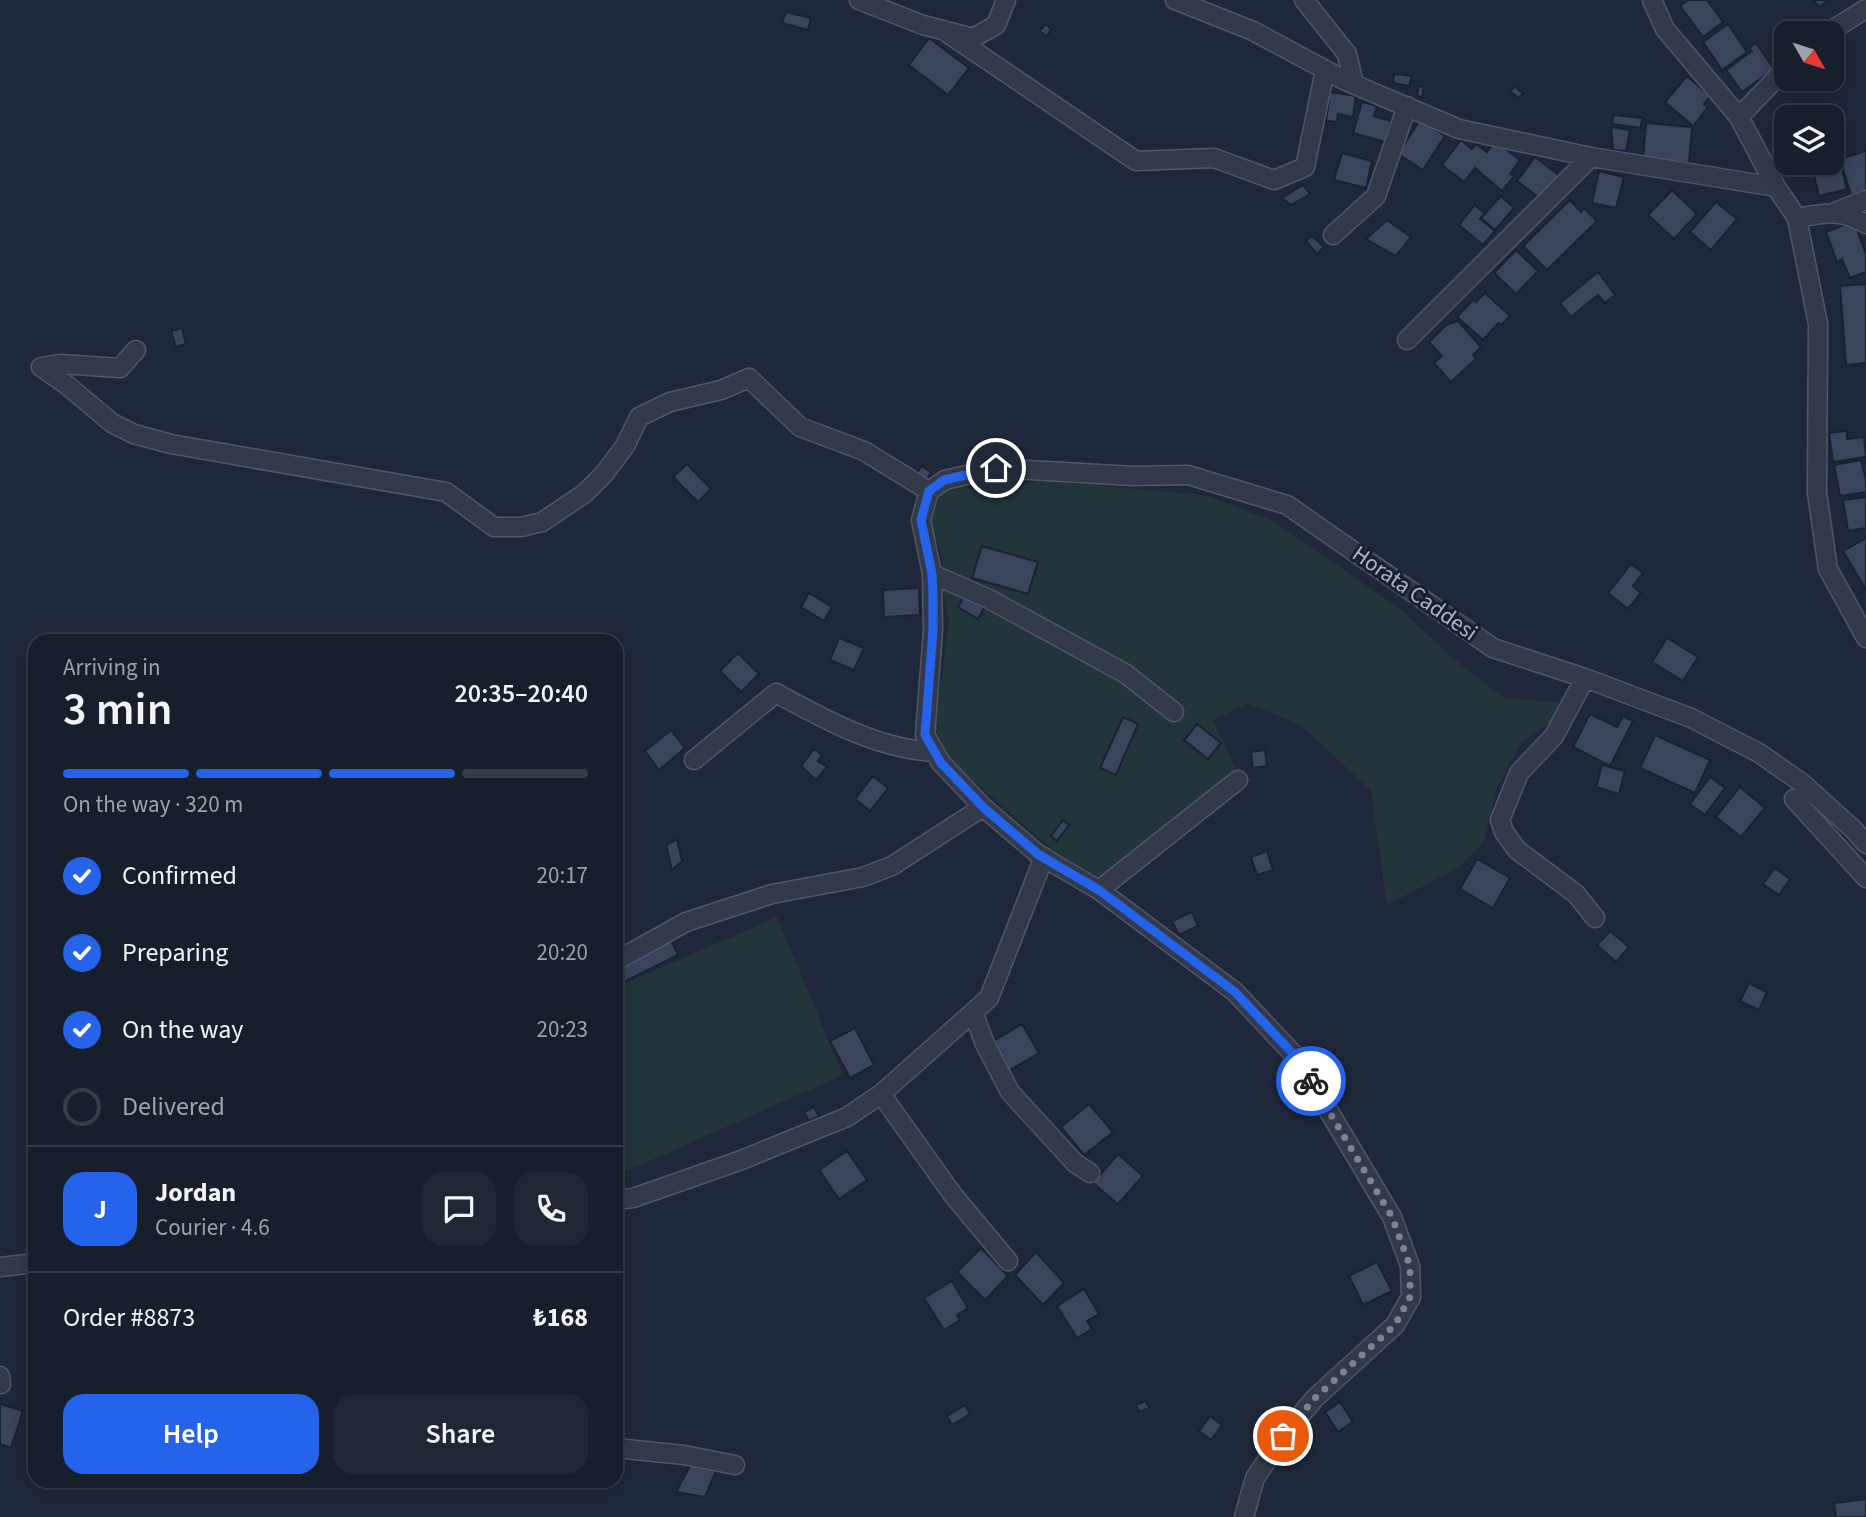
<!DOCTYPE html>
<meta charset="utf-8">
<style>
:root{--surface:#171e2c;--page:#202734;--text:#f1f3f6;--muted:#9ea2a9;--line:#363c48;--accent:#2563eb}
body{margin:0;font-family:"Source Sans 3",sans-serif;background:var(--page);color:var(--text);height:100vh;display:flex;flex-direction:column;font-size:26px;white-space:nowrap}
*{box-sizing:border-box;margin:0}
p{font-size:23px;color:var(--muted)}
.icon{flex:none;width:38px;height:38px;fill:none;stroke:currentColor;stroke-width:2;stroke-linecap:round;stroke-linejoin:round}
.map{position:relative;flex:1;overflow:hidden}
.drawer{position:absolute;left:28px;top:634px;width:595px;height:854px;display:flex;flex-direction:column;background:var(--surface);border-radius:21px;box-shadow:0 4px 18px #0003,0 0 0 2px var(--line)}
.drawer>*{flex:none}
.needle{width:46px;rotate:129deg}
.fabs{position:absolute;left:1774px;top:21px;display:grid;gap:14px}
.fabs a{display:grid;place-items:center;width:70px;height:70px;border-radius:14px;background:var(--surface);box-shadow:0 4px 18px #0003,0 0 0 2px var(--line);font-size:35px}
.pin{position:absolute;display:grid;place-items:center;width:60px;height:60px;color:#fff;margin:-30px;border:4px solid #fff;border-radius:50%;box-shadow:0 2px 7px #0007}
.courier{position:absolute;display:grid;place-items:center;width:70px;height:70px;margin:-35px;border:5px solid #2563eb;border-radius:50%;background:#fff;color:#222;box-shadow:0 2px 9px #0007}
.overview em{font-style:normal;font-weight:600}
.overview div{display:flex;flex-direction:column-reverse}
.overview{display:flex;align-items:center;justify-content:space-between;height:119px;padding:0 35px}
h1{font-size:46px;font-weight:600;line-height:52px}
.bar{display:grid;grid-template-columns:repeat(4,1fr);gap:10px 7px;align-content:center;height:84px;padding:0 35px}
.bar i{height:9px;border-radius:5px;background:var(--line)}
.bar .current{background:var(--accent)}
.bar p{grid-column:span 4}
.line{display:flex;align-items:center;gap:18px;padding:0 35px;border-top:2px solid var(--line)}
.line div{flex:1}
.round{display:grid;place-items:center;flex:none;width:74px;height:74px;border-radius:21px;background:var(--page)}
ol{padding:0 35px;list-style:none}
li{display:flex;align-items:center;gap:21px;height:77px}
li p{margin-inline-start:auto}
li .icon{padding:7px;border-radius:50%;background:var(--accent);color:#fff;stroke-width:4}
li:last-child{color:var(--muted)}
li i{width:38px;height:38px;border:4px solid var(--line);border-radius:50%}
.cta{display:flex;gap:14px;margin-top:auto;padding:14px 35px}
.cta a{flex:1;height:80px;border-radius:21px;background:var(--accent);color:#fff;font-size:28px;font-weight:600;line-height:80px;text-align:center}
.cta a+a{background:var(--page);color:var(--text)}
.map>svg:first-child{display:block}
.green{fill:#21353b}
.building{fill:#3a445a;stroke:#1a2130;stroke-width:2}
.lines{fill:none;stroke-linecap:round;stroke-linejoin:round}
.minor-casing{stroke:#505768;stroke-width:21}
.minor{stroke:#323a4a;stroke-width:18}
.done{stroke:#7b8396;stroke-width:7;stroke-dasharray:0 12.6}
.route{stroke:#2563eb;stroke-width:9}
.labels{text-anchor:middle;dominant-baseline:central;stroke-width:6;stroke-linejoin:round;paint-order:stroke}
.street-label{font-size:23px;fill:#adb4c7;stroke:#181f2e}
</style>
<div class="map">
<svg width="1866" height="1517" viewBox="0 0 1866 1517">
<rect width="100%" height="100%" fill="#1f283a"/>
<path class="green" d="M1046 481 1206 495 1273 521 1399 608 1454 659 1504 698 1559 702 1558 717 1521 743 1497 787 1483 843 1457 869 1387 905 1371 791 1302 726 1247 703 1213 720 1237 771 1100 877 1056 853 951 761 935 728 949 621 944 595 942 558 930 521 934 503 942 491 958 485 979 490Z
M777 917 843 1075 616 1176V987Z"/>
<path class="building" d="M1688 0H1707L1723 22 1703 37 1680 6Z
M1814 0H1829L1819 7Z
M786 12 811 18 808 30 782 23Z
M1046 24 1051 29 1047 36 1039 31Z
M1728 24 1747 52 1722 70 1703 42Z
M929 38 969 68 948 95 909 65Z
M1756 43 1774 69 1742 92 1726 70 1752 51 1749 48Z
M1394 74 1412 76 1409 86 1393 83Z
M1687 76 1710 96 1704 104 1708 107 1693 126 1665 102Z
M1419 86 1424 87 1422 98 1417 95Z
M1515 86 1523 94 1518 98 1510 91Z
M1330 92 1356 96 1353 117 1338 114 1337 122 1326 121Z
M1362 102 1377 106 1374 116 1391 121 1385 142 1353 133Z
M1613 115 1643 118 1640 128 1612 124Z
M1420 120 1445 136 1423 170 1398 154Z
M1646 123 1692 127 1689 163 1643 159Z
M1611 127 1630 130 1626 151 1613 150Z
M1461 140 1472 149 1476 144 1487 152 1495 141 1520 160 1510 174 1514 176 1502 191 1475 168 1464 182 1442 165Z
M1866 151V191L1851 195 1840 159Z
M1342 153 1372 161 1366 188 1334 180Z
M1838 156 1847 189 1819 196 1811 163H1832V157Z
M1535 157 1560 176 1542 200 1517 181Z
M1599 171 1624 177 1616 208 1592 203Z
M1303 185 1310 194 1291 205 1282 198Z
M1672 190 1697 214 1674 239 1648 215Z
M1501 196 1514 208 1495 230 1481 218Z
M1570 200 1581 212 1584 208 1597 221 1547 270 1523 246Z
M1716 202 1737 219 1711 250 1690 232Z
M1475 205 1485 214 1480 219 1495 231 1483 245 1459 225Z
M1387 220 1411 237 1396 256 1366 239Z
M1854 221 1866 254V272L1850 278 1842 259 1837 262 1826 232Z
M1312 236 1324 247 1317 254 1306 241Z
M1516 250 1538 271 1516 294 1494 273Z
M1598 272 1615 295 1605 303 1598 295 1571 317 1560 303Z
M1866 284V363L1846 365 1840 286Z
M1485 293 1510 316 1502 324 1498 323 1483 340 1457 317 1473 300 1476 302Z
M1458 321 1481 347 1473 355 1476 359 1451 382 1434 363 1442 356 1429 342 1446 325Z
M182 328 186 344 176 347 171 331Z
M1847 431V439L1864 437 1866 457 1833 462 1829 433Z
M1861 460 1866 480V492L1840 496 1834 465Z
M687 464 711 489 698 502 673 477Z
M921 466 931 472 925 484 914 479Z
M1866 497V528L1848 531 1843 500Z
M1866 538V590L1843 551Z
M982 546 1038 562 1028 594 972 578Z
M1631 564 1643 573 1633 586 1641 593 1628 609 1608 593Z
M919 588 920 615 884 617 883 590Z
M809 593 832 607 824 621 801 607Z
M965 595 985 607 978 619 958 607Z
M839 638 864 648 854 670 830 660Z
M1667 638 1698 657 1683 681 1652 662Z
M738 653 759 674 741 692 720 671Z
M1590 714 1617 727 1623 716 1633 721 1610 766 1573 747Z
M1123 717 1138 724 1116 775 1100 768Z
M1197 724 1221 743 1208 759 1184 740Z
M671 730 685 748 659 770 645 751Z
M1655 735 1710 760 1695 793 1640 768Z
M814 749 822 755 818 761 827 767 816 780 801 766Z
M1265 750 1267 766 1253 768 1251 752Z
M1602 765 1625 771 1619 794 1596 787Z
M873 776 888 788 870 811 855 799Z
M1710 777 1725 788 1705 815 1690 804Z
M1740 787 1765 808 1741 837 1716 817Z
M1063 820 1069 825 1057 841 1051 836Z
M677 839 682 861 672 870 666 845Z
M1267 851 1273 870 1257 875 1251 857Z
M1477 859 1510 878 1493 908 1460 889Z
M1775 868 1790 879 1779 895 1763 884Z
M1192 912 1198 926 1179 935 1172 921Z
M1610 931 1629 947 1616 962 1597 945Z
M670 938 678 955 620 984 616 976V964Z
M1749 983 1767 992 1759 1010 1740 1001Z
M1022 1024 1039 1053 1007 1072 990 1043Z
M855 1028 874 1065 850 1078 830 1041Z
M1089 1104 1113 1132 1084 1155 1061 1127Z
M814 1107 819 1116 809 1121 804 1112Z
M847 1151 867 1180 839 1199 819 1170Z
M1118 1154 1143 1176 1118 1204 1093 1183Z
M981 1248 1008 1276 985 1300 957 1272Z
M1036 1252 1064 1283 1043 1305 1015 1275Z
M1377 1262 1392 1291 1363 1305 1349 1276Z
M952 1281 968 1308 957 1315 960 1320 944 1330 924 1298Z
M1084 1289 1099 1314 1087 1321 1092 1329 1077 1338 1057 1306Z
M1146 1401 1149 1408 1139 1412 1136 1405Z
M1340 1402 1353 1422 1338 1432 1325 1412Z
M0 1404 23 1411 11 1448 0 1444Z
M965 1405 970 1414 952 1425 947 1416Z
M1210 1416 1222 1425 1211 1440 1199 1431Z
M691 1464 716 1471 705 1497 676 1492Z
M1866 1499V1517H1836L1834 1503Z"/>
<g class="lines">
<g class="minor-casing">
<path id="minor" d="M859 0 923 25 973 38 996 25 1006 0
M1175 0 1253 31 1346 81 1459 129 1591 157 1776 187
M1304 0 1347 54 1354 84
M1652 0 1665 29 1739 117 1776 187 1797 218 1818 324 1817 493 1828 569 1866 638
M943 30 1136 161 1214 158 1274 180 1305 167 1325 70
M1827 33 1866 9
M1739 117 1787 67
M1835 212 1866 200
M1797 218C1825 213 1840 209 1866 224
M1333 235 1376 196 1407 106
M1407 340 1591 157
M136 350 120 368 60 364 41 367 68 386 112 423 134 434 171 444 446 492 494 527H521L542 522 585 493 604 474 625 446 639 417 670 402 721 390 749 378 800 427 864 451 929 491
M929 491 921 520 932 574 933 630 925 735 941 763 983 807 1039 855 1099 890 1235 992 1297 1058 1392 1217 1410 1266 1411 1297 1395 1325 1315 1398 1283 1436 1255 1478 1244 1517
M929 491 945 480 996 468 1133 476 1188 475 1287 505 1493 648 1585 678 1691 718 1759 753 1802 783 1854 830 1866 844
M932 574 989 599 1126 674 1174 712
M1585 678 1554 736 1519 773 1500 820 1504 832 1517 850 1576 894 1595 918
M694 760 776 693C826 720 877 749 935 752
M1794 799 1866 878
M1099 890 1238 780
M616 961 686 922 772 894 863 877 892 866 983 807
M973 1012 985 1044 1010 1092 1075 1163 1090 1173
M881 1094 953 1195 1008 1261
M616 1200 633 1198 739 1161 847 1117 881 1094 989 998 1044 857
M0 1267 35 1263
M0 1376 1 1384
M616 1448 684 1455 735 1465"/>
</g>
<use href="#minor" class="minor"/>
</g>
<g class="lines">
<path class="done" d="M1283 1436 1315 1398 1395 1325 1410 1297V1266L1392 1217 1311 1081"/>
<path class="route" d="M996 468 944 480 929 491 921 520 932 574 933 593V630L925 735 941 763 983 807 1039 855 1099 890 1235 992 1297 1058 1311 1081"/>
</g>
<g class="labels">
<g class="street-label">
<text transform="translate(1415 593) rotate(35)">Horata Caddesi</text>
</g>
</g>
</svg>
<div class="fabs">
<a><svg class="needle" viewBox="-14 -14 28 28"><path d="M0-13l5 13h-10z" fill="#e53935"/><path d="M0 13l5-13h-10z" fill="#9ea2a9"/></svg></a>
<a><svg class="icon" aria-label="layers" viewBox="0 0 24 24"><path d="M12 4l9 5-9 5-9-5zM3 14l9 5 9-5"/></svg></a>
</div>
<div class="pin" style="left:1283px;top:1436px;background:#ea580c"><svg class="icon" aria-label="bag" viewBox="0 0 24 24"><path d="M5 8h14l-1 12H6zM9 8a3 3 0 0 1 6 0"/></svg></div>
<div class="pin" style="left:996px;top:468px;background:#1f2937"><svg class="icon" aria-label="home" viewBox="0 0 24 24"><path d="M3 11l9-7 9 7M6 9v11h12V9"/></svg></div>
<div class="courier" style="left:1311px;top:1081px"><svg class="icon" aria-label="bike" viewBox="0 0 24 24"><circle cx="6" cy="16" r="4"/><circle cx="18" cy="16" r="4"/><path d="M6 16l4-8h5l3 8M10 8l3 8H6M13 5h3"/></svg></div>
<section class="drawer">
<div class="overview"><div><h1>3 min</h1><p>Arriving in</p></div><em>20:35–20:40</em></div>
<div class="bar"><i class="current"></i><i class="current"></i><i class="current"></i><i></i><p>On the way · 320 m</p></div>
<ol>
<li><svg class="icon" aria-label="check" viewBox="0 0 24 24"><path d="M5 12l5 5 9-10"/></svg>Confirmed<p>20:17</p></li>
<li><svg class="icon" aria-label="check" viewBox="0 0 24 24"><path d="M5 12l5 5 9-10"/></svg>Preparing<p>20:20</p></li>
<li><svg class="icon" aria-label="check" viewBox="0 0 24 24"><path d="M5 12l5 5 9-10"/></svg>On the way<p>20:23</p></li>
<li><i></i>Delivered</li>
</ol>
<div class="line" style="height:126px"><b class="round" style="background:var(--accent);color:#fff">J</b><div><b>Jordan</b><p>Courier · 4.6</p></div><a class="round"><svg class="icon" aria-label="chat" viewBox="0 0 24 24"><path d="M4 5h16v11H9l-5 4z"/></svg></a><a class="round"><svg class="icon" aria-label="phone" viewBox="0 0 24 24"><path d="M5 4h4l2 5-3 2q2 4 5 5l2-3 5 2v4C11 20 4 13 5 4z"/></svg></a></div>
<div class="line" style="height:91px"><div>Order #8873</div><b>₺168</b></div>
<div class="cta"><a>Help</a><a>Share</a></div>
</section>
</div>
